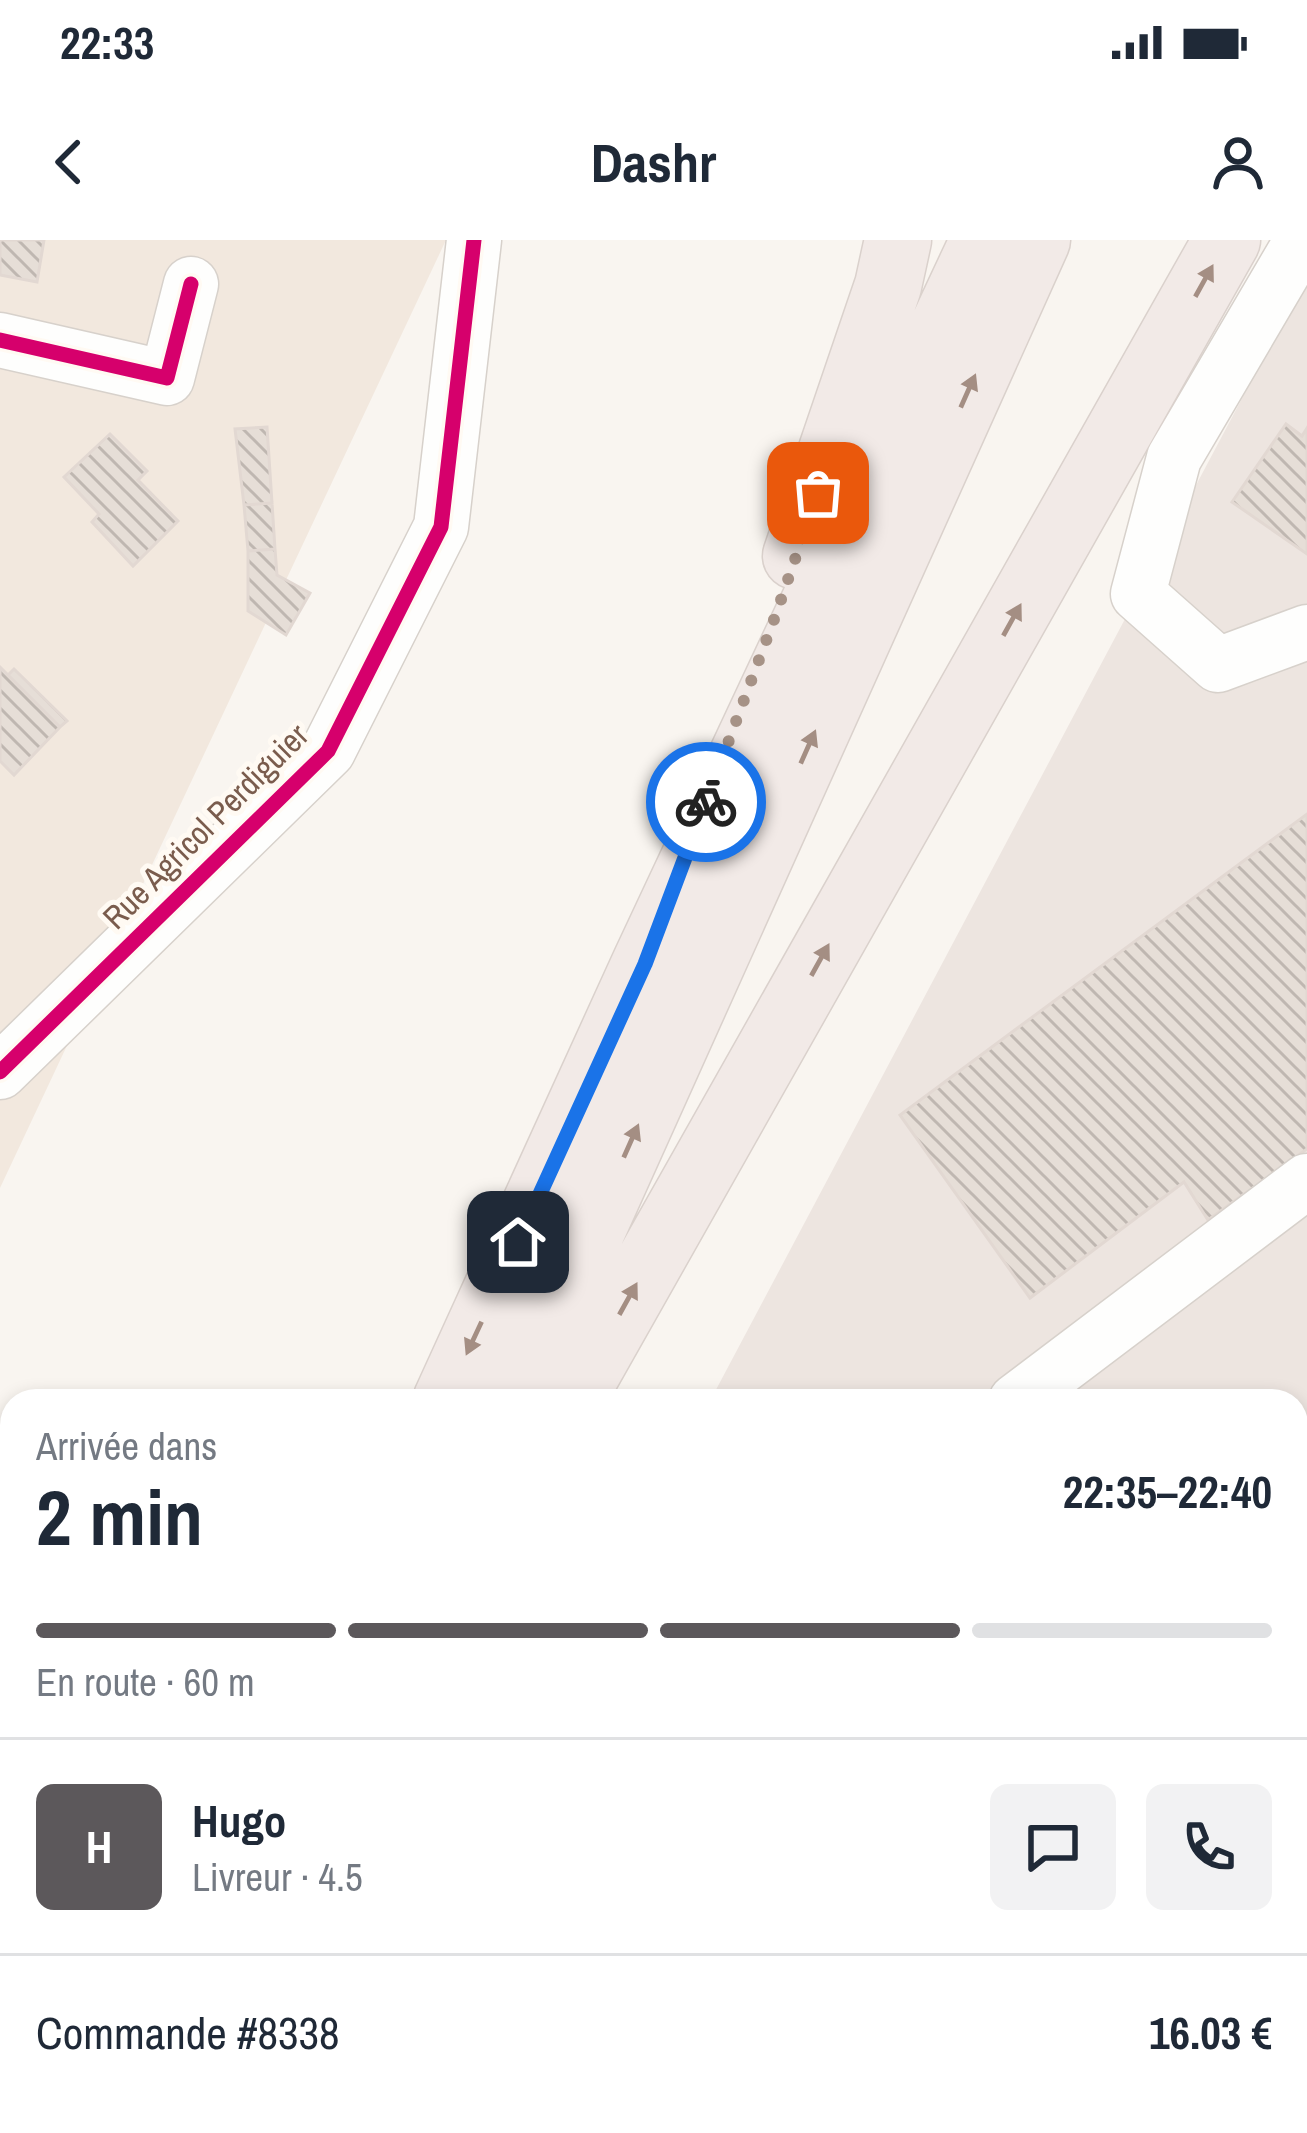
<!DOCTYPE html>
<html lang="fr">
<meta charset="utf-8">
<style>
:root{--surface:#fff;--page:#f2f2f3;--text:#1f2937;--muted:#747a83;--line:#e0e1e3;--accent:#5c585b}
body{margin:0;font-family:"Archivo Narrow",sans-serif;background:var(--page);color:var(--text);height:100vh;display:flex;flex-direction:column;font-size:45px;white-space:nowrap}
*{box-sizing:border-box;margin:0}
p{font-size:39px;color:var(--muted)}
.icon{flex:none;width:66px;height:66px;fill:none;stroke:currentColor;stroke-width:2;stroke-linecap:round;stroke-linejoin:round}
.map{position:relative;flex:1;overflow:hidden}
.details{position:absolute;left:0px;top:1149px;width:1308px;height:744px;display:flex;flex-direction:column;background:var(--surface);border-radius:36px 36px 0 0;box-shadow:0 6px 18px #0003}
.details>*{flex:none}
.pin{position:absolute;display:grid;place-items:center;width:102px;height:102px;color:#fff;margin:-51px;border-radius:24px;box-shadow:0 6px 18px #0006}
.courier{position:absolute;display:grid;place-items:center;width:120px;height:120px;margin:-60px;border:9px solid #1a73e8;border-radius:50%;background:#fff;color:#222;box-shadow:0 3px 15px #0007}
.overview em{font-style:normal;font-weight:800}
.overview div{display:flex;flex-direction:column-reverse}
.overview{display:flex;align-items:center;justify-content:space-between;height:204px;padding:0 36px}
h1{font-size:78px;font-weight:800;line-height:90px}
.bar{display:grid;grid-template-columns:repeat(4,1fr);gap:18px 12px;align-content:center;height:144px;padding:0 36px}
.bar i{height:15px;border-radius:9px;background:var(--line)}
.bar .current{background:var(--accent)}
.bar p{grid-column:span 4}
.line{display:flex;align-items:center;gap:30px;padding:0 36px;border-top:3px solid var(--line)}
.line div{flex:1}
.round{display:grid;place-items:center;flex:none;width:126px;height:126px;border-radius:18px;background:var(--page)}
.status{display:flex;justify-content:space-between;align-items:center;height:84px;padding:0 60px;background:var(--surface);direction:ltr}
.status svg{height:33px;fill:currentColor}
header{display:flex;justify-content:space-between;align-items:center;height:156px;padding:0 36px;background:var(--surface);font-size:54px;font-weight:800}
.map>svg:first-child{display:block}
.residential{fill:#f2e8de}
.industrial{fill:#ede5e0}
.forest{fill:url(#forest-crowns)}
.building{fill:url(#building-back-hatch);stroke:#e2d8d2;stroke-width:3}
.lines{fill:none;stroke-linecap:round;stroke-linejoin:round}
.minor-casing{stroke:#d7d1cb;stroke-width:57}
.highway-casing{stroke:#dad1cc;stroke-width:69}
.minor{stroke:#fefefd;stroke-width:54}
.highway{stroke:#f2eae7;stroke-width:66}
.cycleway-casing{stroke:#fffaf3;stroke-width:22}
.cycleway{stroke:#d6006c;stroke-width:15}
.oneway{fill:#a48e83}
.done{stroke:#a69286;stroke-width:12;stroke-dasharray:0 21.6}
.route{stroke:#1a73e8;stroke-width:15}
.labels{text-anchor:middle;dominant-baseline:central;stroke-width:10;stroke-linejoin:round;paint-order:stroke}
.street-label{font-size:33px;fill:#7a5c4d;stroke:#fffaf3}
</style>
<div class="status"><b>22:33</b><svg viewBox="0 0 49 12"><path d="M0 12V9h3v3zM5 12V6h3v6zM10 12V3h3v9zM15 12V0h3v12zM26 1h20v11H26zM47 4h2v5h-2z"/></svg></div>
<header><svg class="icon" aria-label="back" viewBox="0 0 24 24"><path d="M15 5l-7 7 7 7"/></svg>Dashr<svg class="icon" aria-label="person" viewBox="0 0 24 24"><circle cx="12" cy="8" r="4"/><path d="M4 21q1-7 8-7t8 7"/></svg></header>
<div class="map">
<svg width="1307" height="1893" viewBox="0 0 1307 1893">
<defs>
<pattern id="forest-crowns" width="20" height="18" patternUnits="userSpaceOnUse" patternTransform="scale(3)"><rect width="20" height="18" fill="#e7f0db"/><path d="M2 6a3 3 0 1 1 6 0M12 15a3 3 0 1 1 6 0" fill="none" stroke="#c0c6b4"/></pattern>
<pattern id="building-back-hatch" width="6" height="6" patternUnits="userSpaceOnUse" patternTransform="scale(3)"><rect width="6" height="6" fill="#e6ded7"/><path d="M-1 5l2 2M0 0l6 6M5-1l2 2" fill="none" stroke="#bfb7b1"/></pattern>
</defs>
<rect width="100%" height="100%" fill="#f9f5f0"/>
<path class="residential" d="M0 0H446L0 948Z"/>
<path class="industrial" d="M1307 36V1893H536L498 1881H1296V1161H710Z"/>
<path class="forest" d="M330 1881H498L536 1893H324Z"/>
<path class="building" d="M0 0H44L37 42 0 35Z
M1286 184 1302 196 1307 188V314L1232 262Z
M267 187 272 263 244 265 235 189Z
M110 194 147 231 138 240 178 281 133 326 92 282 99 274 64 237Z
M272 263 275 309 248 311 244 265Z
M275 309 277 335 310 353 286 395 248 371V311Z
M0 427 60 487 14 535 0 521Z
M14 429 67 481 60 487 8 435Z
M1307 574V909L1208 980 1184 942 1030 1058 900 875Z
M1296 1191 1307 1193V1494L1296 1490Z
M621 1881H813L808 1893H653Z
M1130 1881H1234L1231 1893H1157V1890L1130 1883Z"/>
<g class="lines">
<g class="minor-casing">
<path id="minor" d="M1302 0 1174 218 1138 354 1218 425 1307 392
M0 100 167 138 191 44
M0 832 328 511 441 287 474 0
M1016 1161 1307 941
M1296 1629 1307 1631"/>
</g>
<g class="highway-casing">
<path id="highway" d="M796 316 888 46 898 0
M446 1161 645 724 984 0
M515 1161 1037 0
M571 1161 1227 0
M112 1893 117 1881
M181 1893 186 1881"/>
</g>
<use href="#minor" class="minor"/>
<use href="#highway" class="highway"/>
<g class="cycleway-casing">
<path id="cycleway" d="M0 100 167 138 191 44
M0 832 328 511 441 287 474 0"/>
</g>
<use href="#cycleway" class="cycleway"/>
</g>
<defs><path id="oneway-solid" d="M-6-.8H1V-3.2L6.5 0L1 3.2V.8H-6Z" transform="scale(3)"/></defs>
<g class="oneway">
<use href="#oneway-solid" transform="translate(1204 41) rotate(-61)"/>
<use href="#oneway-solid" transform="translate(968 151) rotate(-66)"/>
<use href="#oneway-solid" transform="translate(1012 380) rotate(-61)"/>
<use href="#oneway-solid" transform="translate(808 507) rotate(-66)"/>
<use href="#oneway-solid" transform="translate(820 720) rotate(-61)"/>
<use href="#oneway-solid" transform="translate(631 901) rotate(-66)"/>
<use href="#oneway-solid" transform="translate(628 1059) rotate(-61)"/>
<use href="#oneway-solid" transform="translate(474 1098) rotate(115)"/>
</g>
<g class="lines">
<path class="done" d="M706 562 775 377 818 253"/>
<path class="route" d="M518 1002 645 724 706 562"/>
</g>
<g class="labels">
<g class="street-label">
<text transform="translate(205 586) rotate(-45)">Rue Agricol Perdiguier</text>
</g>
</g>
</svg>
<div class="pin" style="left:818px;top:253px;background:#ea580c"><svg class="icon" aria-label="bag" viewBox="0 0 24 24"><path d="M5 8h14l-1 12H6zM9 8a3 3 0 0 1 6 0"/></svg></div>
<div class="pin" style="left:518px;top:1002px;background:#1f2937"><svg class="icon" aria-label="home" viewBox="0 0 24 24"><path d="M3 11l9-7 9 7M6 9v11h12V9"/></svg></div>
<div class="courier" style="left:706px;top:562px"><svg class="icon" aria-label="bike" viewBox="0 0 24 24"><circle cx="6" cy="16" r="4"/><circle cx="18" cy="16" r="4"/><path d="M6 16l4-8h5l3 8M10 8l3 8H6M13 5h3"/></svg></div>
<section class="details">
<div class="overview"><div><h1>2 min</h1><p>Arrivée dans</p></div><em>22:35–22:40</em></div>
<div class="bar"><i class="current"></i><i class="current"></i><i class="current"></i><i></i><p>En route · 60 m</p></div>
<div class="line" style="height:216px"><b class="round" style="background:var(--accent);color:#fff">H</b><div><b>Hugo</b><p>Livreur · 4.5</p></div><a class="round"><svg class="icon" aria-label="chat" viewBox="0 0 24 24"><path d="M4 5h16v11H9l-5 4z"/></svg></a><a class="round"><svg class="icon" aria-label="phone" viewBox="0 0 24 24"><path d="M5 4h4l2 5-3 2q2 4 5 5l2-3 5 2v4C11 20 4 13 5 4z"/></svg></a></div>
<div class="line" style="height:156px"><div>Commande #8338</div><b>16.03 €</b></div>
</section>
</div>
